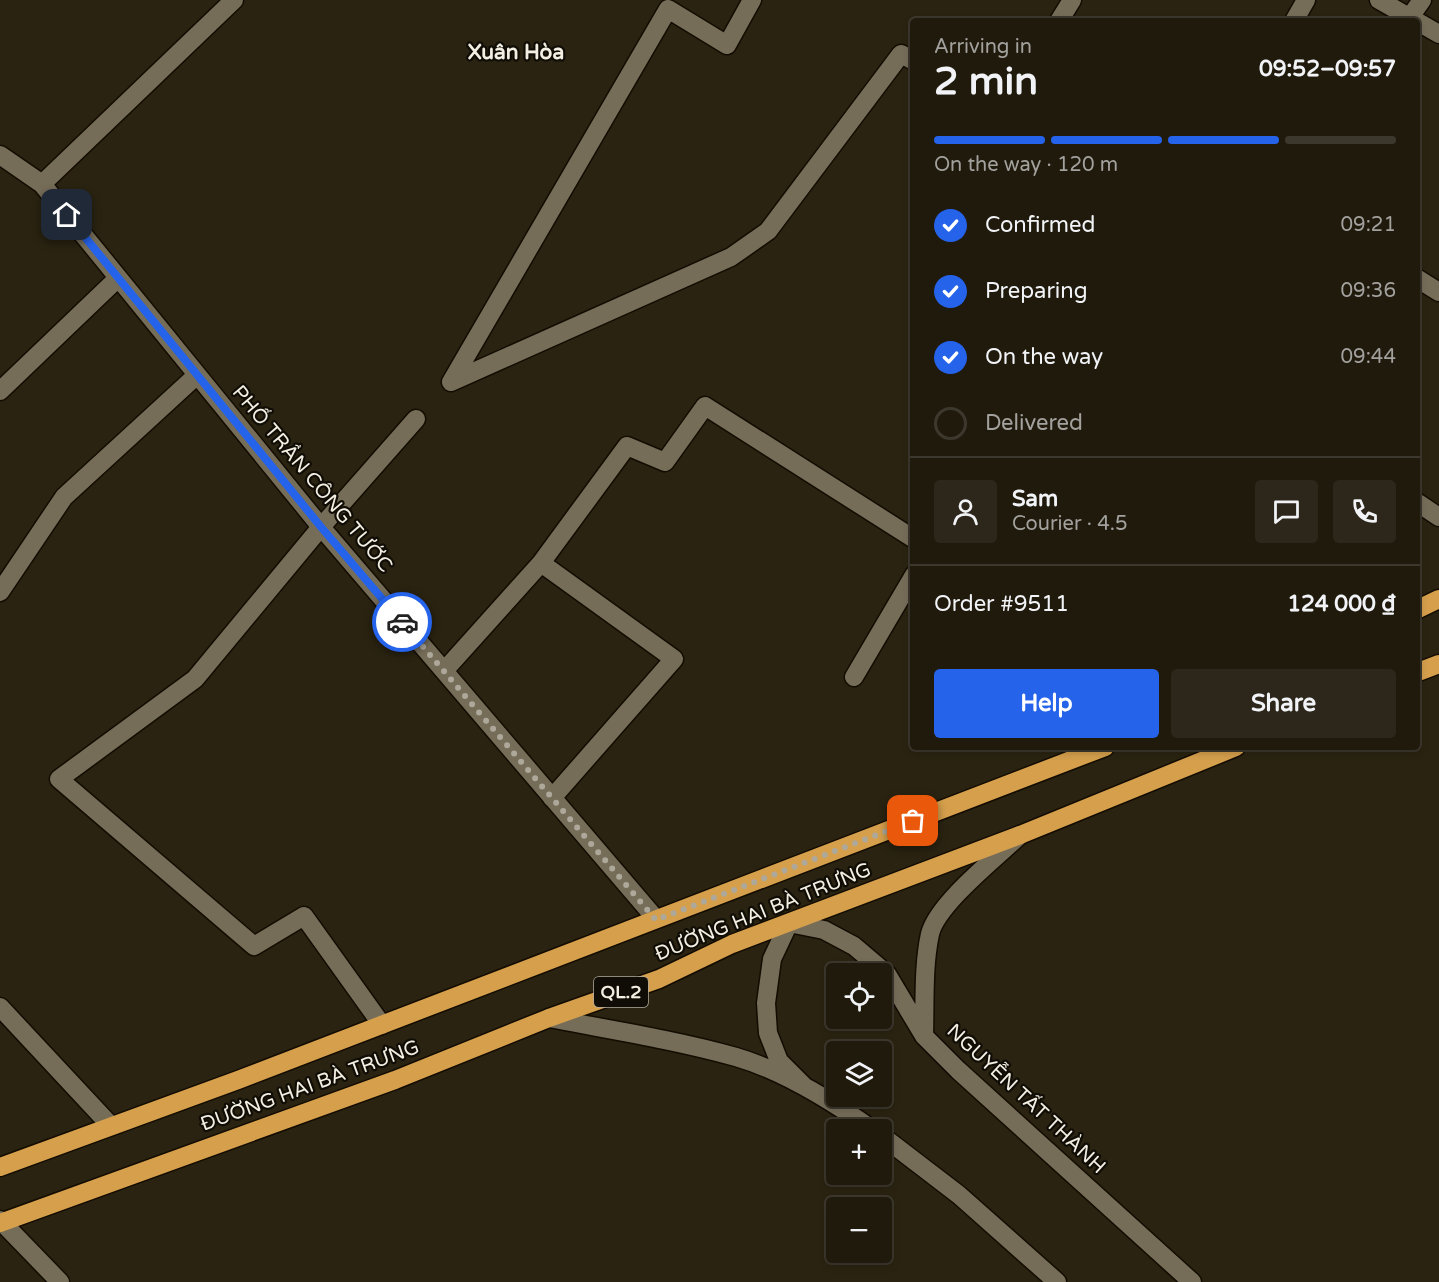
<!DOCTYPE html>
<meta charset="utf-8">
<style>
:root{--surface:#201a0d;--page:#2d271b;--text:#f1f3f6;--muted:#a2a19d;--line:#3d382e;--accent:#2563eb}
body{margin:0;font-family:"Varela Round",sans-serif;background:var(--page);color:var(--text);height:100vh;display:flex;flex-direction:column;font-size:22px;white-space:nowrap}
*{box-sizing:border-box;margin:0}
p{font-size:20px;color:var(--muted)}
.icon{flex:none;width:33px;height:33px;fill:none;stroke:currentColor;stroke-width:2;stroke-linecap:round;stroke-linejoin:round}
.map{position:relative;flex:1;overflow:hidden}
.panel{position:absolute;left:910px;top:18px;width:510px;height:732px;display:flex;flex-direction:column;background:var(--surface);border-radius:6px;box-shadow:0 3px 9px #0003,0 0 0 2px var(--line)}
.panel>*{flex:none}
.controls{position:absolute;left:826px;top:963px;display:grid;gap:12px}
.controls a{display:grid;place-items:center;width:66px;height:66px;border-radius:6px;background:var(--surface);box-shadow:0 3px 9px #0003,0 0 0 2px var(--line);font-size:30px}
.pin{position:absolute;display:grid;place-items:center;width:51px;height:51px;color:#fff;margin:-26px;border-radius:12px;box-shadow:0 3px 9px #0006}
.courier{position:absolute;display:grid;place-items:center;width:60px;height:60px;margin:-30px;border:4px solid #2563eb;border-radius:50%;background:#fff;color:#222;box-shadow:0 2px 8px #0007}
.headline em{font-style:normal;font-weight:700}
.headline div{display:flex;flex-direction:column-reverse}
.headline{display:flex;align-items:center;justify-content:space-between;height:102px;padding:0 24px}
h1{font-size:39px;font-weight:700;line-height:45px}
.bar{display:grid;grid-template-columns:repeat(4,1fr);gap:9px 6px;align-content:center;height:72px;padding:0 24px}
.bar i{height:8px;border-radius:4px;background:var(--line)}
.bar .selected{background:var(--accent)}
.bar p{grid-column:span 4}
.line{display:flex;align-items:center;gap:15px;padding:0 24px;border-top:2px solid var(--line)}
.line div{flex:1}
.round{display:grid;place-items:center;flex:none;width:63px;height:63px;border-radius:6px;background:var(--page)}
ol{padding:0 24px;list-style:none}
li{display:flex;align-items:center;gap:18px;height:66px}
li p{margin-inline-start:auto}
li .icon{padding:6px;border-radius:50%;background:var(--accent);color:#fff;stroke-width:4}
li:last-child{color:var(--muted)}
li i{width:33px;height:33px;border:3px solid var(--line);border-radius:50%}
.primary-button{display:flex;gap:12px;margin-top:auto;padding:12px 24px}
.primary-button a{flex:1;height:69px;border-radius:6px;background:var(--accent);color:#fff;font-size:24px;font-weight:700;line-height:69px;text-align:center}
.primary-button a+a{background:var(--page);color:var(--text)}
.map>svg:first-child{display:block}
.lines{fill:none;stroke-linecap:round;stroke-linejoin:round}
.street-casing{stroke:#130c00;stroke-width:21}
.secondary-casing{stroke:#130c00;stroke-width:21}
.highway-casing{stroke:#130c00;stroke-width:21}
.street{stroke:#766d59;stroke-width:18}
.secondary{stroke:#766d59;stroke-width:18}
.highway{stroke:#d59f4c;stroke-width:18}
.done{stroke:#ada89a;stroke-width:6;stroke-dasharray:0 10.8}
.route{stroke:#2563eb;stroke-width:8}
.labels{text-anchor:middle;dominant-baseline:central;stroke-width:4.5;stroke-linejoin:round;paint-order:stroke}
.shield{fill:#100d06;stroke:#b0aba1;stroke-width:1.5}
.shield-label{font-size:18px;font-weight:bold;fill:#f4efe3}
.street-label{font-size:20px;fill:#f4efe3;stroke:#100d06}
.neighbourhood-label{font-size:21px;font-weight:bold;fill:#f4efe3;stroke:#100d06}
</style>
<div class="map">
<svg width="1439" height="1282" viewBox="0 0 1439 1282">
<rect width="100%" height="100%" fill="#2a2311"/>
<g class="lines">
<g class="street-casing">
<path id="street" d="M1410 17 1422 0
M1059 21 1072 0
M1294 21 1306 0
M0 155 42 184 321 527 656 919
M42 184 234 0
M1418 279 1439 292
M451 382 731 257 768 231 901 54 914 61
M451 382 668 9 727 45 752 0
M0 391 118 278
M1418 503 1439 517
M541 563 674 659 552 798
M0 592 64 497 197 375
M444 671 541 563 627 446 665 462 705 406 914 539
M854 677 914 575
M0 1007 111 1126
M382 1025 304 916 254 946 59 779 195 679 321 527 416 419"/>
</g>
<g class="secondary-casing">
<path id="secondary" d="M1379 0 1416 21
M1418 22 1439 34
M549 1018C611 1030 675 1040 736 1057 784 1071 832 1101 873 1130
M924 1036C925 1003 923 966 930 934 937 904 997 857 1020 835
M803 1085 779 1061 768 1033 766 1003 772 959 789 923 824 930 854 946 887 974 924 1036 958 1070 1192 1282
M882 1136 959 1195 1057 1282
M0 1220 60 1282"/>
</g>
<g class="highway-casing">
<path id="highway" d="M1418 609 1439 599
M1418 672 1439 664
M0 1167 238 1080 1105 747
M0 1223 395 1080 549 1018 659 979 732 944 1020 835 1236 747"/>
</g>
<use href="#street" class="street"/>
<use href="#secondary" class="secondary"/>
<use href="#highway" class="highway"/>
</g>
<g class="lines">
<path class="done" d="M402 622 656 920 913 821"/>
<path class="route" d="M67 215 321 527 402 622"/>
</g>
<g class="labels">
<rect class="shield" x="594" y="977" width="54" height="30" rx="4.5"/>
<g class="shield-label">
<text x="621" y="992">QL.2</text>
</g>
<g class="street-label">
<text transform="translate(312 479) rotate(50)">PHỐ TRẦN CÔNG TƯỚC</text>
<text transform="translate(763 912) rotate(-22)">ĐƯỜNG HAI BÀ TRƯNG</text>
<text transform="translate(310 1086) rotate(-20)">ĐƯỜNG HAI BÀ TRƯNG</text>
<text transform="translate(1026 1099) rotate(43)">NGUYỄN TẤT THÀNH</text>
</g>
<g class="neighbourhood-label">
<text x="516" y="52">Xuân Hòa</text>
</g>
</g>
</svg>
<div class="controls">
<a><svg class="icon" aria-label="locate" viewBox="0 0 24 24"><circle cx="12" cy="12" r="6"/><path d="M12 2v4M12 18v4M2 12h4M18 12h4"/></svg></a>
<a><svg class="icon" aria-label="layers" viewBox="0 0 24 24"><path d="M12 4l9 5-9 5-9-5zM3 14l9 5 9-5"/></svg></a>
<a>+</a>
<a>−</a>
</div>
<div class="pin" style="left:913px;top:821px;background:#ea580c"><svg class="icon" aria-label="bag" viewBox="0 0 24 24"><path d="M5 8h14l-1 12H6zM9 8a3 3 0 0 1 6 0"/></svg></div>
<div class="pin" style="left:67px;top:215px;background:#1f2937"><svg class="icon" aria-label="home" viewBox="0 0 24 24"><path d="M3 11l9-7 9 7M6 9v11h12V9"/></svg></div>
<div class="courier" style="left:402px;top:622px"><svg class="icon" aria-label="car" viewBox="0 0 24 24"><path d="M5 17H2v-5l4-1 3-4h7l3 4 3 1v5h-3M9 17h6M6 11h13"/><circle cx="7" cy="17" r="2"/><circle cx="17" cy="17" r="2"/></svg></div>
<section class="panel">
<div class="headline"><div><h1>2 min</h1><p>Arriving in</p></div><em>09:52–09:57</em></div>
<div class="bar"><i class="selected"></i><i class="selected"></i><i class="selected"></i><i></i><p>On the way · 120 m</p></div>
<ol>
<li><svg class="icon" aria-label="check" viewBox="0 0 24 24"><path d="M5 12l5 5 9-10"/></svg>Confirmed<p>09:21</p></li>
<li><svg class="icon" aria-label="check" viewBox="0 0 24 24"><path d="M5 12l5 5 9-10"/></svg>Preparing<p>09:36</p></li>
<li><svg class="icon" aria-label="check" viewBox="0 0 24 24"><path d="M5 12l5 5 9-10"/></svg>On the way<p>09:44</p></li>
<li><i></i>Delivered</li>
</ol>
<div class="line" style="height:108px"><a class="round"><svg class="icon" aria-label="person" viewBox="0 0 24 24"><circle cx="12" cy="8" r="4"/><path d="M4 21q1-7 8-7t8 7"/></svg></a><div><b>Sam</b><p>Courier · 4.5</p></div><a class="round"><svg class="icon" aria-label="chat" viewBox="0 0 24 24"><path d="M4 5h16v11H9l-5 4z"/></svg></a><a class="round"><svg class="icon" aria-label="phone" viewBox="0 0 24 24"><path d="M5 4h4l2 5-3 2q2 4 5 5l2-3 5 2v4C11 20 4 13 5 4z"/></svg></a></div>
<div class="line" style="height:78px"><div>Order #9511</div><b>124 000 ₫</b></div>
<div class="primary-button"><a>Help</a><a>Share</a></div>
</section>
</div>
